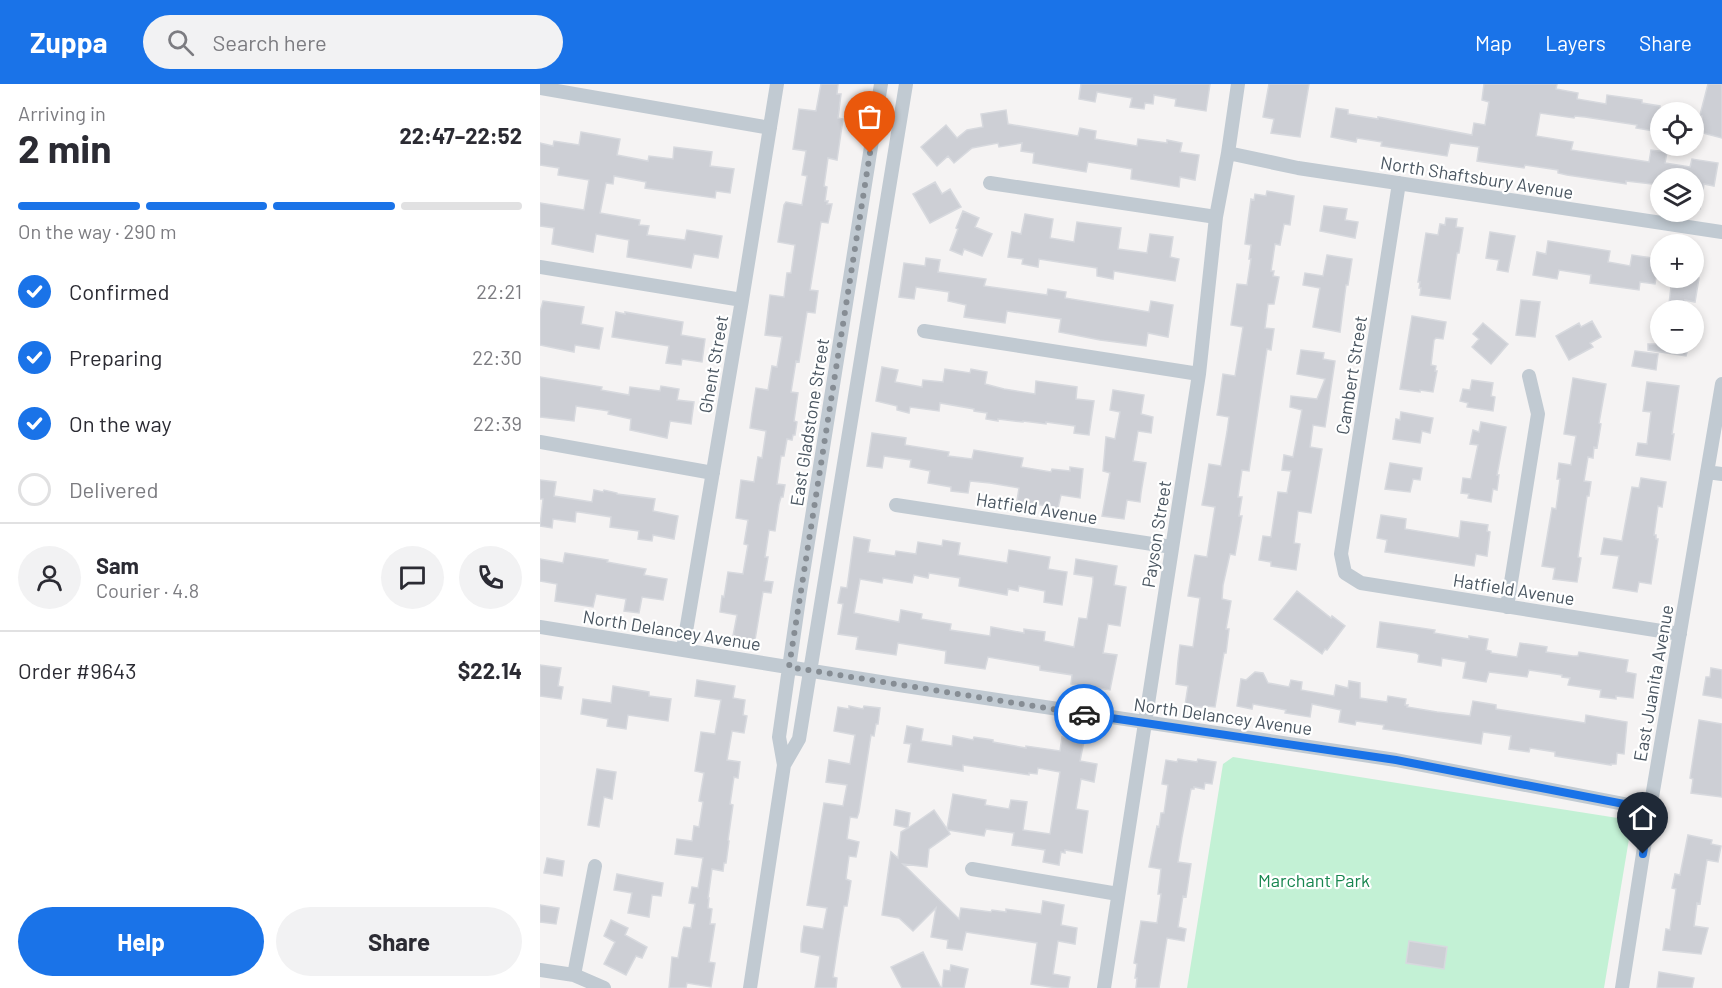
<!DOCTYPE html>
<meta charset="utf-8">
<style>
:root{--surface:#fff;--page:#f2f2f3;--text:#2b2b33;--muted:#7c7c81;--line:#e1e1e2;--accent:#1a73e8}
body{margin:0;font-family:Barlow,sans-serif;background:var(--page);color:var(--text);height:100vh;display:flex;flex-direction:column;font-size:22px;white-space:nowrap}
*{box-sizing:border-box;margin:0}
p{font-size:20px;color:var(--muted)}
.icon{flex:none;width:33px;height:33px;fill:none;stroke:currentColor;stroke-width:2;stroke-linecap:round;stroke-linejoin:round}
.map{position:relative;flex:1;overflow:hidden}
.sheet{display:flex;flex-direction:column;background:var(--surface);width:540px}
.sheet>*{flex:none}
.fabs{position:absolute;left:1110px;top:18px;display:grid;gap:12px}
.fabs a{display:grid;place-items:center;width:54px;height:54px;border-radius:50%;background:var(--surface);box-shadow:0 3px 9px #0003;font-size:30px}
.pin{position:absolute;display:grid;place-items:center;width:51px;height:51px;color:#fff;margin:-62px -26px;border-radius:50% 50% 50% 0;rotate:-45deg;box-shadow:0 0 6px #0007}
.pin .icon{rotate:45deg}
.courier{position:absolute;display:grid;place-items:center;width:60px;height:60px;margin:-30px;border:4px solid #1a73e8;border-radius:50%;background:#fff;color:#222;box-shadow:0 2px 8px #0007}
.summary em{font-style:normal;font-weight:700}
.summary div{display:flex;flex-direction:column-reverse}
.summary{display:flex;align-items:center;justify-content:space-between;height:102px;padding:0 18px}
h1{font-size:39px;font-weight:700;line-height:45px}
.bar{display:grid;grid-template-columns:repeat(4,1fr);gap:9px 6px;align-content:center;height:72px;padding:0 18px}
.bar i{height:8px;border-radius:4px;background:var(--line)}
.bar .selected{background:var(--accent)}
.bar p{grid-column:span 4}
.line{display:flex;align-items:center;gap:15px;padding:0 18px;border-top:2px solid var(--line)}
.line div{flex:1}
.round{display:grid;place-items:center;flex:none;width:63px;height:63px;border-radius:32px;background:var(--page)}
ol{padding:0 18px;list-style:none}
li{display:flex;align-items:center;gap:18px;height:66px}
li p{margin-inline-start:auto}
li .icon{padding:6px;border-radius:50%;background:var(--accent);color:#fff;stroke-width:4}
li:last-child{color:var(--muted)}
li i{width:33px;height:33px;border:3px solid var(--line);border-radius:50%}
.button{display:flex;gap:12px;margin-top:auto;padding:12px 18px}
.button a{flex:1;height:69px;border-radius:36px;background:var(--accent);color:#fff;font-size:24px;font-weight:700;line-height:69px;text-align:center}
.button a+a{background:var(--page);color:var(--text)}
header{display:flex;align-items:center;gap:36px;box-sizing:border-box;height:84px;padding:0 30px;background:var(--accent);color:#fff}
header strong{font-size:28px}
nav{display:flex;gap:33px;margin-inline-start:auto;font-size:21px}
.search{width:420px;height:54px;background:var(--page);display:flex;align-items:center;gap:15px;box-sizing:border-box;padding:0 21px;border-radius:33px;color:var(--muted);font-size:22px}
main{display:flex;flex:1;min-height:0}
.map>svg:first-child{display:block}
.green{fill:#c3f1d5}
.building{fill:#cdcfd5;stroke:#d7d9de;stroke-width:1.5}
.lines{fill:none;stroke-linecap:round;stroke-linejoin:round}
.minor{stroke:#c1cad2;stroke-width:14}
.done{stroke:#868d94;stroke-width:6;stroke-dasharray:0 10.8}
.route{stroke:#1a73e8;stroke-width:8}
.labels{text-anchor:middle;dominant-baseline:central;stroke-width:4.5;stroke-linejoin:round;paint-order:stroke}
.street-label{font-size:18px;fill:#4a5661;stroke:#fff}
.park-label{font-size:18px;fill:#17864f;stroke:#fff}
</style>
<header>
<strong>Zuppa</strong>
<div class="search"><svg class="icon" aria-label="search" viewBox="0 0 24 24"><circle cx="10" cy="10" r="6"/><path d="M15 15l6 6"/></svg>Search here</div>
<nav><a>Map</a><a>Layers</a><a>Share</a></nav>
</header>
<main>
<section class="sheet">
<div class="summary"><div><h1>2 min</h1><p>Arriving in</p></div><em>22:47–22:52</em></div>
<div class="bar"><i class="selected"></i><i class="selected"></i><i class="selected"></i><i></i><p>On the way · 290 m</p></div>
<ol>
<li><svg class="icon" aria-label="check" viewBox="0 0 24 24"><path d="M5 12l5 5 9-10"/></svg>Confirmed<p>22:21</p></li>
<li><svg class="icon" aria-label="check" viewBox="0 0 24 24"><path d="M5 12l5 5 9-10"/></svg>Preparing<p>22:30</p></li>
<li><svg class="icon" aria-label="check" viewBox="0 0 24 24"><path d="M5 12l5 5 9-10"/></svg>On the way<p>22:39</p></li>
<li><i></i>Delivered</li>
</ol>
<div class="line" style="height:108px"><a class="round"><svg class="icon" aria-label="person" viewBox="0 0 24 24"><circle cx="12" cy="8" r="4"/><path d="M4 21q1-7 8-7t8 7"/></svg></a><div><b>Sam</b><p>Courier · 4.8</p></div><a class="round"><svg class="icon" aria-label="chat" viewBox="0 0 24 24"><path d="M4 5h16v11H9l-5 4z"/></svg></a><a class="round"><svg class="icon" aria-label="phone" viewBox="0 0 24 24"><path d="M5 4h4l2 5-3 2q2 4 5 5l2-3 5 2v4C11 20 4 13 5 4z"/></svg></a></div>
<div class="line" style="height:78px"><div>Order #9643</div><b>$22.14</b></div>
<div class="button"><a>Help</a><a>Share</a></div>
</section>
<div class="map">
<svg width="1182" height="904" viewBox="0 0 1182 904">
<rect width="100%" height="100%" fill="#f5f3f3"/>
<path class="green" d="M693 673 1084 735 1090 749 1064 904H647L683 680Z"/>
<path class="building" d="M281 0H298L297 10H301L298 34 303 35 297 76 288 74 284 102 287 103 285 117H288L287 120H292L288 139 281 138 270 206 278 207 275 229 267 228 259 278 256 277 251 308 258 309 254 337 257 338 255 351H253L252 356 247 355 244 372H241L237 400 245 401 243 413H241L239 420 235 447 229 446 225 473H228L224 497 233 498 231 509 223 508 215 556 193 552 197 531 180 528 182 512 184 513 188 488 203 490 208 461 204 460 208 436 196 434 201 396 214 398 218 373 222 374 226 347 210 344 212 329 216 304 228 306 232 282 237 283 242 253 225 251 230 211 244 213 247 189H251L255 161 238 158 244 121 246 118 262 121 267 92 262 91 266 67 253 65 259 25 276 27Z
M541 0H670L666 27 635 22 636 15 614 11 613 20 605 19 604 25 590 23 592 14 557 8 555 18 539 15Z
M729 0H769L760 53 731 49 734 35 723 33Z
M944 0H1017L1016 5 1038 9 1037 15 1066 20 1067 11 1102 16V19L1120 22V48L1096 44 1097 41 1045 33 1035 32 1034 34 1000 29 996 52 1033 58 1031 66 1109 78 1111 66 1127 68 1125 79 1150 83 1152 75 1178 79 1174 102 1164 100 1160 125 1154 124V94H1120V101L1086 97V100L1027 91 1018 89V86L985 81 984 84 937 77 939 63 910 59 907 72 841 62 842 58 817 54 816 58 791 53 796 24 808 26V30L838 35V33L932 51 934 39 945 41 949 18 942 16Z
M1168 0H1182V54L1159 48 1162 35V32L1160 31Z
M466 26 468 40 538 52 540 44 556 47 555 55 597 62 598 55 627 59V56L642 59 640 68 659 71 655 96 640 93 639 103 591 95 592 85 568 81 548 78 546 88 493 79 494 69 481 67 482 59 459 63 458 59 432 64 414 79 408 72 397 82 381 63 406 41 417 54 427 46 443 43 441 30Z
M41 48 80 55 77 71 108 77 109 72 133 75 134 63 172 68 170 82 194 85 190 109 176 107 175 114 105 104 106 98 74 92 73 100 66 99 60 129 100 136 99 141 109 142 107 151 145 156 147 146 182 152 178 174 154 170 151 184 87 173 89 156 56 150 53 168 12 160 14 144 0 142V119L44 126 49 96 18 91 19 84 0 81V59L13 62 14 57 39 61Z
M395 98 402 110 410 105 421 123 390 139 373 110Z
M727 107 754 112 750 141 744 140 740 161 735 160 731 187H734L733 192 739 193 734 220H728L725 244 734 245 731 266 727 265 709 387 702 386 698 413H702L699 432H702L695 471 690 470 683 501 682 515 691 517 686 545H689L686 569H684L675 623 666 622V624L645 621 648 602 636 600 638 577 640 561 653 563 660 514 648 512 654 476 655 471 667 473 675 423 662 421 665 405 669 380 681 382 687 348 689 333 677 331 678 326 683 290 695 292 703 243 691 241 697 200 707 201 711 175H709L711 161 705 160 711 115 714 116 715 110 726 112Z
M784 122 807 125 805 136 818 138 815 154 780 147Z
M423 127 439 134 435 143 452 150 442 172 424 165 422 171 410 166 418 145 416 144Z
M485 130 513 135 510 154 534 158 537 138 581 144 578 165 607 169 610 150 633 153 630 173 639 175 635 197 574 187 573 195 557 192V184L499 175 498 183 482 180 483 175 468 173 472 148 481 150Z
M906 134 917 135 916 143 923 144 919 169H917L910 215 880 211 881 204H879L880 198H878L886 149 898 151 900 140 905 141Z
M950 148 975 152 968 188 957 186 959 176 946 174Z
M1008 157 1070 167 1068 178 1090 182 1092 171 1119 175 1115 200 1100 198 1099 206 1050 199 1051 191 1019 186 1017 195 993 191 997 168 1006 170Z
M787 171 812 175 808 201H806L800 248 773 243 780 204 763 201 765 189 783 192Z
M386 174 400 176 398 188 446 195 444 202 507 211 508 205 526 208 525 214 609 228 611 217 633 221 628 253 608 249 606 262 560 256 519 248 521 235 467 227 465 239 424 233 426 221 408 217 409 208 376 203 374 215 359 213 364 179 385 182Z
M1132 194H1159L1155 218 1145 216 1144 222 1129 220Z
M981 216 1000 218 995 253 976 251Z
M3 217 44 223 41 240 63 244 59 265 35 261 34 268 0 261V228Z
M76 228 85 230V228L143 238 141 251 165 255 162 278 142 275 141 281 126 279 129 262 72 253Z
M872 232 906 238 903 255 896 254 894 256 891 281 896 282 895 287H897L893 308 880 306V308L860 305Z
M1052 237 1061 253 1050 259 1053 263 1029 276 1016 252 1039 239 1041 243Z
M943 239 968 260 951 280 932 263 939 255 933 250Z
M1108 260H1149L1146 272 1108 266Z
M761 266 784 269 783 275 795 277 785 343 773 341 770 363 782 365 771 429 758 427 754 459 760 460 756 486 731 482V478L719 476 723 452 731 453 738 408 747 409 751 387 742 386 744 371 753 373 762 326 750 323 751 312 777 315 785 295 757 290Z
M1095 267 1118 270 1116 286 1092 282Z
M342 283 358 286 355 298 382 303 383 296 403 298 405 285 430 289 431 285 447 288 445 300 464 305 495 310 496 297 537 303 536 315 554 317 549 351 534 349 535 342 506 338V340L483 337V338L458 335V337L446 335 447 329 434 327V325L400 319 399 327 370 323 369 329 357 326V322L336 317Z
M0 293 62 303 61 306 89 311 90 303 120 307 121 302 139 305 137 316 154 318 151 340 130 337 127 354 90 346 91 335 68 330 69 327 36 322 34 337 0 333Z
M1033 294 1066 300 1059 339 1061 340 1057 364 1054 363 1053 374 1048 373 1044 397 1051 398 1049 412H1047L1038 473 1041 474 1037 498 1013 495 1015 484 1002 482 1012 424 1016 425 1020 395H1017L1019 379 1031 381 1036 352 1024 350Z
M932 296 953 299 951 312 955 313 953 327 927 323 928 319 920 317 923 305 930 306Z
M1107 298 1139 302 1132 350H1134L1130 376 1096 371 1098 359 1107 360 1111 328 1103 327Z
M573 306 604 311 601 330 613 333 611 349 598 347 593 377 606 379 601 409 600 418 587 416 584 435 562 432 570 389 563 387 566 353 575 355 580 328 570 326Z
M861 328 893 334 890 349 882 347 880 359 853 355 856 335 860 336Z
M941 338 966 343 957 391H959L957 406 953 405 951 418 928 414 929 410 921 409 923 394 931 395 938 361 930 360 933 346 939 348Z
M332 349 366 354 365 361 409 368 408 372 432 375 434 366 483 374 481 383 511 388 512 385 530 387V383L543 385 540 414 521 411 518 424 477 417 479 404 450 399 430 397 428 409 411 407V403L388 399 390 387 370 383 371 376 344 372 342 384 327 382Z
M850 379 882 384 880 396 873 395 870 408 845 405Z
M1101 394 1126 398 1122 423 1118 422 1114 451H1116V455H1118L1111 500 1099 498 1097 508 1073 504 1079 472 1061 470 1064 454 1082 457 1092 403 1099 404Z
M0 396 16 398 14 412 52 418 54 406 63 408 64 406 77 409V410L115 415 113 427 138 432 134 455 113 451 112 457 98 455 99 447 70 443 71 433 39 428H36L35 438 13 435 12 444 0 442 3 415H0Z
M841 431 866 435 865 445 919 454 921 437 948 441 947 447 950 448 947 472 936 470 934 482 845 468 847 456 837 454Z
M314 453 330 456 328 468 355 472 356 467 376 470 378 458 402 462 403 456 420 459 418 471 467 479 469 466 510 473 508 485 527 488 522 521 504 518 505 507 479 502 478 507 468 505 467 511 419 502 420 494 389 489 388 494 374 491 372 499 343 494 342 499 320 495 314 529 359 538 361 526 382 530 381 535 411 540 410 546 450 552 451 543 484 549V545L505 548 504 557 534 563 539 534 547 535 553 498V493L534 490 536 475 577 482 574 501 586 503 580 542 568 540 563 569 577 571 570 606 558 604V606L531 600 532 591 500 586V582L448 573 445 585 405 579 406 567 377 562 358 559 356 571 316 565 318 553 298 550 303 520 298 519 301 503 307 504Z
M25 469 68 476 67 478 106 485 104 491 127 495 123 516 102 513 99 529 84 527 86 515 56 510 53 523 15 517 17 500 0 497V475L23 479Z
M757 507 791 534 792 532 805 542 787 566 785 565 782 570 734 535Z
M840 538 895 546 894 549 929 555V552L948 555 946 566 951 567V569L977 573 980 559 1007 563 1006 568 1033 572H1038L1039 568 1088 576 1086 588 1096 590 1093 614 1076 612V615L1060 613 1061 606 1028 601 1030 594 1022 593V591L989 586 987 593 949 588 946 598 923 594 926 578 902 574 901 582 878 578 879 571 876 569 837 563Z
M0 581 21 584 18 602 23 603 21 615 0 612Z
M1171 584 1182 586V614L1163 611 1166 593H1170Z
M715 588 723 589 728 599 749 603 751 596 762 598 761 606 794 612 796 601 808 604 809 597 820 599V614L847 618 848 612 866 615 865 621H868L867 623 897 628 930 632 933 617 956 621V625L1045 639 1046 631 1087 638 1084 670 1077 669 1076 680H1071V681L1015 672V668L990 664 989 668 969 665 971 652 943 648 941 660 843 645 844 641 816 637 815 641 799 638 801 626 772 620 770 633 745 629 746 626 713 620 712 625 697 622 701 595 706 596Z
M157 596 195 602 193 614 205 616 203 631 207 632 204 649 192 647 187 676 200 678 198 694 194 693 190 720 193 721 188 756 189 757 186 779H184L183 787 172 785 168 814H169L168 824 172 825 170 840H175L169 878 175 879 171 903 147 899 146 904H129L132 873 138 874 143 845 144 843 151 844 155 820 149 819 152 803 158 804 163 774 135 770 137 755 152 757 154 742 159 743 163 718 159 717 164 689 155 687 161 648 175 650 181 616 155 612Z
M73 602 109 608V612L131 615 128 637 88 631 86 645 67 642 68 635 41 630 43 615 71 619Z
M309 622 323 625 324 622 340 624 338 640H336L334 652 331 651 319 728 317 734 310 733 307 755 319 758 316 773 309 772 306 795 311 797 307 822H304L298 859 293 893 297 894 296 904H275L280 872 261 868V860L264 842 283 845 287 824 267 821 284 719 303 722 307 701 286 698 289 676 310 680 315 651 294 647 298 623 309 625Z
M1159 636 1182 640V713L1151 709 1153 695 1150 694Z
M367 642 383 645 381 657 412 662 413 652 433 656 434 653 453 656V658L486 664V662L520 667 522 653 544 657 540 677 557 680 554 698 541 695 536 725 548 727 542 769 525 766V769L521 768 519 781 503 778 505 766 472 761 474 749 446 745 444 752 408 746 410 750 389 765 387 783 363 780 419 835 421 824 451 828 452 826 466 828V825L501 830 503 817 524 821 521 841 537 844 535 860 518 857 513 890 530 893 528 904H517L491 900 497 859 426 848 422 866 407 864 408 856 391 853 396 824 373 847 359 834 342 831 351 768 358 774 361 748 368 744 354 741 356 726 370 729 368 744 394 726 407 745 413 710 446 716 445 721 469 725 471 716 487 718 483 746 510 750 520 688 498 684 497 690 489 689V691L423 681V687L368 678 371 660 364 659Z
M638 675 657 678 658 675 676 678 672 700 665 699 664 705 654 703V705H651L642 753 638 778 651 780 646 813 643 812 638 843 646 845 644 857 627 854 619 904H596L597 894H595L597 880 594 879 601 837 617 839 621 810H618L621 785 609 783 617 742 619 743 621 729H624L628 701 622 700 626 676 637 678Z
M57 685 76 688 72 715 64 713 59 743 48 741Z
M1148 751 1172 756 1171 760 1181 762 1178 778 1167 776 1160 820 1157 819 1154 842 1168 844 1161 870 1123 866 1126 845 1130 846 1136 805 1132 804 1135 790 1140 791Z
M7 774 24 777 22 792 4 789Z
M77 790 123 799 121 812 112 811 109 833 88 829 92 809 74 806Z
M0 821 19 824 16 840 0 838Z
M71 836 88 844 85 851 107 863 102 874 96 872 86 891 64 880 75 858 64 852Z
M869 857 907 863 904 885 866 879Z
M383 868 401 904H362L351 883Z
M411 881 428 885 424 904H402L404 886 410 887Z
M1119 888 1154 894 1152 904H1117Z"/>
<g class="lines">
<path class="minor" d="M0 4 230 44
M688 69 758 84 1182 148
M450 99 676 133
M859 99 801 470 805 489 821 499 1140 550
M0 183 202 216
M384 247 659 290
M0 358 173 389
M1167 388 1182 390
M356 421 632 463
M967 523 998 330 989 292
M0 543 359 601 856 676 1110 725
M143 565 202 216 237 0
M244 681 259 655 366 0
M432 785 578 810
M0 886 34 891 64 904
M34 891 55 782
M210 904 244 681 239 653 260 508 341 0
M564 904 659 290 676 133 688 69 698 0
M1082 904 1110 725 1182 300"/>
</g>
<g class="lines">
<path class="done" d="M330 69 249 583 544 630"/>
<path class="route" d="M544 630 856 676 1110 725 1103 770"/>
</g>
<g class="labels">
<g class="street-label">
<text transform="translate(937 93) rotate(9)">North Shaftsbury Avenue</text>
<text transform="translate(173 280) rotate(-80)">Ghent Street</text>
<text transform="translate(811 291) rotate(-81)">Cambert Street</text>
<text transform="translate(269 338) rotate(-81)">East Gladstone Street</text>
<text transform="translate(497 424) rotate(9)">Hatfield Avenue</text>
<text transform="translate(616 450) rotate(-81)">Payson Street</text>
<text transform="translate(974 505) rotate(9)">Hatfield Avenue</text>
<text transform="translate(132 546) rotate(9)">North Delancey Avenue</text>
<text transform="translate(1113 599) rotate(-80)">East Juanita Avenue</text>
<text transform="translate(683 632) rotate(8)">North Delancey Avenue</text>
</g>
<g class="park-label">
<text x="774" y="796">Marchant Park</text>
</g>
</g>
</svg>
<div class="fabs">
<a><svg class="icon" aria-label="locate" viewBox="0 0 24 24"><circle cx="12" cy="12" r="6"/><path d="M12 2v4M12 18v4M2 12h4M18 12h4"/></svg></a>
<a><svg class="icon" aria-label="layers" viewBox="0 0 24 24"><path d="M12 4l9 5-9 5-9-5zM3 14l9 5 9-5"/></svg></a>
<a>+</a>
<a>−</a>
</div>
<div class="pin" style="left:330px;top:69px;background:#ea580c"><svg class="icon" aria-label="bag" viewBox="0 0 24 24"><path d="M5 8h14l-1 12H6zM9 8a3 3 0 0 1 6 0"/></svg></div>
<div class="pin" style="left:1103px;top:770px;background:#1f2937"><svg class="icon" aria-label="home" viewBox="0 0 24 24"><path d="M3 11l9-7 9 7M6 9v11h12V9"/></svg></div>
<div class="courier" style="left:544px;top:630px"><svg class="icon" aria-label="car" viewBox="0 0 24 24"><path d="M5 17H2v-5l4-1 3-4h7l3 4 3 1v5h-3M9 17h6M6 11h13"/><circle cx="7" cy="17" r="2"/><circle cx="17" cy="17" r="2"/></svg></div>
</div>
</main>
